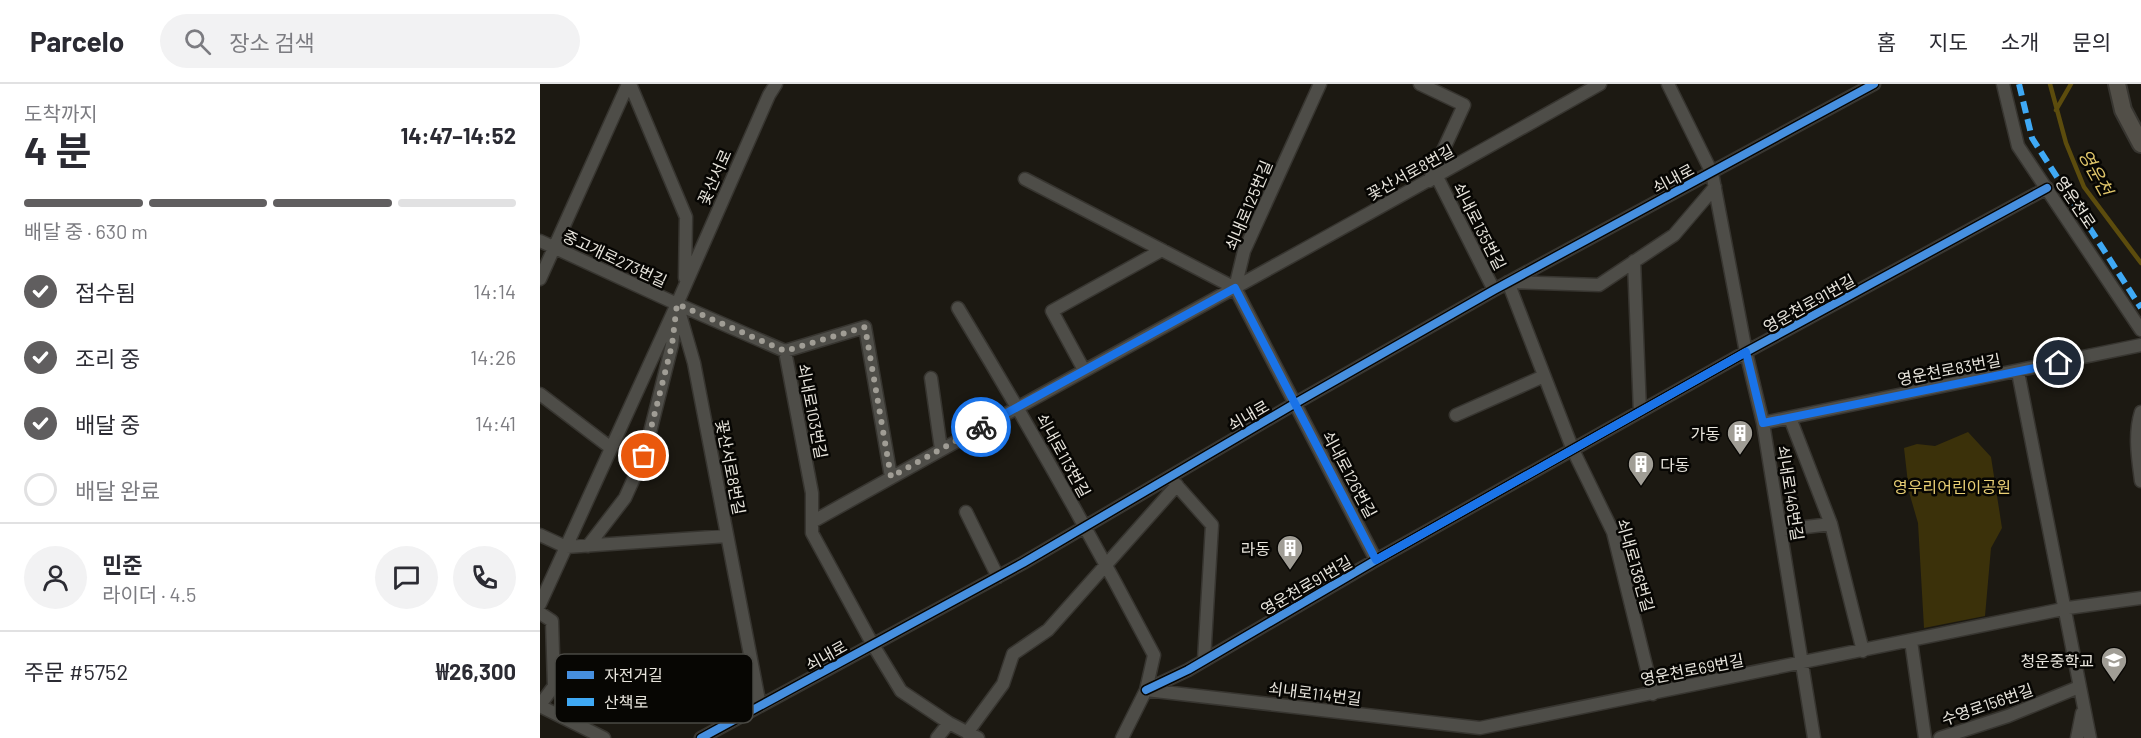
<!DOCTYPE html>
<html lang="ko">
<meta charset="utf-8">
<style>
:root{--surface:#fff;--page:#f2f2f3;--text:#2b2b33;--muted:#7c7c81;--line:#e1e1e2;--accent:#605e5f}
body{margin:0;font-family:Barlow,"Noto Sans KR",sans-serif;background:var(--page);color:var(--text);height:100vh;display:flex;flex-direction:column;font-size:22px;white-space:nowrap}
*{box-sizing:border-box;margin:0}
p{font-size:20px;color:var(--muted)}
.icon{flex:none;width:33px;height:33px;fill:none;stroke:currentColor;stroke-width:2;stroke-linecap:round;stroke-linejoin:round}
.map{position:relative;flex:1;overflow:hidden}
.side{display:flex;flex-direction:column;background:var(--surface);width:540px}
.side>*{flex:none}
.pin{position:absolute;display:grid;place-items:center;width:51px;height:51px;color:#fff;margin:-26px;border:3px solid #fff;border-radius:50%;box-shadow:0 2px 6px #0007}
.courier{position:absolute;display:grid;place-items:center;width:60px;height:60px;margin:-30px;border:4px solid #1a73e8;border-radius:50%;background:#fff;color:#222;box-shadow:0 2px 8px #0007}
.summary em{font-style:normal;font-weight:700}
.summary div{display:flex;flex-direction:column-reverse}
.summary{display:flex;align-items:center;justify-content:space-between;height:102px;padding:0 24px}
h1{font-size:39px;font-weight:700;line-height:45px}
.bar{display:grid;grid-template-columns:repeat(4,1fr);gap:9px 6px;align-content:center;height:72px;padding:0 24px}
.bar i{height:8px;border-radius:4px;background:var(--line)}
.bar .current{background:var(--accent)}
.bar p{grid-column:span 4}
.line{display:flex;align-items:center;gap:15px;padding:0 24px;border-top:2px solid var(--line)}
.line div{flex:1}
.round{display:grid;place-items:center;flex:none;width:63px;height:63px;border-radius:32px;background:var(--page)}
ol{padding:0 24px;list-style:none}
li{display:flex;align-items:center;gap:18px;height:66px}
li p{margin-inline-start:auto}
li .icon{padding:6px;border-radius:50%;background:var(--accent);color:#fff;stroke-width:4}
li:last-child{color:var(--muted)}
li i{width:33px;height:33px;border:3px solid var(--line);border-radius:50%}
header{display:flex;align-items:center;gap:36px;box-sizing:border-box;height:84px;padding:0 30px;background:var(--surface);border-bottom:2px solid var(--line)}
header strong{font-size:28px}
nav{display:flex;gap:33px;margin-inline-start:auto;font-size:21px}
.search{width:420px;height:54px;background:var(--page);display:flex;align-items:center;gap:15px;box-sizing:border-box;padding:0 21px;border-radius:33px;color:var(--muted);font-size:22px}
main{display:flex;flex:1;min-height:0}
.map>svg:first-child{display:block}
.green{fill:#3b310a}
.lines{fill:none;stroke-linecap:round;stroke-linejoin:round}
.stream{stroke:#5c4c0d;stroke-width:4.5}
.street-casing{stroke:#373530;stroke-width:15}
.secondary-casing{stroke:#373530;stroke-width:20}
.street{stroke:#4e4d48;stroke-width:12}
.secondary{stroke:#524f48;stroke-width:16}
.quiet{stroke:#3fa9f5;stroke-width:6;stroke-dasharray:12 6;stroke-linecap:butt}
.cycleway-casing{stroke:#070603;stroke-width:11}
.cycleway{stroke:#468fdf;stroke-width:8}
.done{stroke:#a09d95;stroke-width:6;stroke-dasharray:0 10.8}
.route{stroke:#1a73e8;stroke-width:8}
.labels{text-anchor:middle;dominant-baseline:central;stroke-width:5;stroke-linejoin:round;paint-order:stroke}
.street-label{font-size:16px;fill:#e7e4dc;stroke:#070603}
.poi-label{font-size:16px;fill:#e7e4dc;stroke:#070603;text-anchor:end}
.park-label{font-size:16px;fill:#ead075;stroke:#070603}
.water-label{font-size:18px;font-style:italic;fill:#dec469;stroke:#070603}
.key{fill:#070603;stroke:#4a4944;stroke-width:1.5}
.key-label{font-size:16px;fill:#e7e4dc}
</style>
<header>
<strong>Parcelo</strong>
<div class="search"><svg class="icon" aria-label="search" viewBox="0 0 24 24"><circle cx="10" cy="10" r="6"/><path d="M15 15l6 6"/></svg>장소 검색</div>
<nav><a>홈</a><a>지도</a><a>소개</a><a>문의</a></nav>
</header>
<main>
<section class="side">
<div class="summary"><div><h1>4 분</h1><p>도착까지</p></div><em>14:47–14:52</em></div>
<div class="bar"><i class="current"></i><i class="current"></i><i class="current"></i><i></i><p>배달 중 · 630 m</p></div>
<ol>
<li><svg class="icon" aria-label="check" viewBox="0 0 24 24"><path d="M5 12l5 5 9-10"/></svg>접수됨<p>14:14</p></li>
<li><svg class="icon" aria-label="check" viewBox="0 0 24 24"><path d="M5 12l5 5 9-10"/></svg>조리 중<p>14:26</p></li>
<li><svg class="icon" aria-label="check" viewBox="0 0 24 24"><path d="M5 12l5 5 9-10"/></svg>배달 중<p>14:41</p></li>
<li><i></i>배달 완료</li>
</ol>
<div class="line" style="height:108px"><a class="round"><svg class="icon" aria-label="person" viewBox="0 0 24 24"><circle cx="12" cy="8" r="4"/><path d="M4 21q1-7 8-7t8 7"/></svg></a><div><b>민준</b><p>라이더 · 4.5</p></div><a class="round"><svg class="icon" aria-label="chat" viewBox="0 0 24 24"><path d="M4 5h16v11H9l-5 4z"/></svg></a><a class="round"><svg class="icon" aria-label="phone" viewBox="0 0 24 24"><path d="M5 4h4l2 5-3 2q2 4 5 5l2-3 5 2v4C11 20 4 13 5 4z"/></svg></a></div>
<div class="line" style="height:78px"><div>주문 #5752</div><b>₩26,300</b></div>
</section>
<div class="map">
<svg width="1601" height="654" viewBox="0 0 1601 654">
<rect width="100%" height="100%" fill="#1c1912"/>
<path class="green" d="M1428 348 1451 373 1462 444 1451 464 1445 532 1384 544 1378 439 1369 408 1364 364 1377 360 1395 362Z"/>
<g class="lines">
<path class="stream" d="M1510 0 1526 59 1544 103 1601 179
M1516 26 1531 0"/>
<g class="street-casing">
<path id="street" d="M90 0 146 133 145 194
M780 0 704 167 695 204 836 476
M880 0 924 21 889 97
M1128 0 1172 89 1206 268 1223 339 1274 654
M1463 0 1478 62 1601 246
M897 93 954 206
M485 95 695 204
M0 157 137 220 245 267 272 409V449L333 561 361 607 409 639 438 654
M1094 177 1100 328
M0 195 88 0
M137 220 154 279 220 622
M418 224C487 338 552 453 614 571L606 606 582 654
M245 267 325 243 351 393
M544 286 512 227 622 166
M1478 288 1550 654
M391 294 401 365
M0 310 71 364
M1601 328C1594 350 1598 374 1601 397
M916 331 1004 292
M1250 334 1291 440 1323 567
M1223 339 1601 261
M632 396 672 441 664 576
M426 428 458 493
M272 438C534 291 799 148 1060 0
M1241 446 1291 440
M0 451 26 463 187 452
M48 462 85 414 104 372 132 261 136 230
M0 520 137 220 229 11 236 0
M0 529 12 537 14 602 0 621
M1371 557 1385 654
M606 606 648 586 836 476 1206 268 1507 104
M606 606 940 644 1528 524 1601 514
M1113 610 1073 448 1033 366 968 198 1059 201 1134 151 1175 103
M0 622 64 654
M427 649 463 600 473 570 508 546 637 401
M161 654 483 479 754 320 954 206 1334 0
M397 654 409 639
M1400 654 1468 632 1539 603
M1537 654 1542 629"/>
</g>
<g class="secondary-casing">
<path id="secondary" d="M1577 0 1583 26 1601 60"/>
</g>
<use href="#street" class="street"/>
<use href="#secondary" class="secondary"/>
<path class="quiet" d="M1479 0 1492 54 1601 224"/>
<g class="cycleway-casing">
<path id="cycleway" d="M606 606 648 586 836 476 1206 268 1507 104
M161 654 483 479 754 320 954 206 1334 0"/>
</g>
<use href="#cycleway" class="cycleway"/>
</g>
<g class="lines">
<path class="done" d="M104 372 132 261 137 220 245 267 325 243 351 393 441 343"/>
<path class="route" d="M441 343 695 204 836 476 1206 268 1223 339 1519 279"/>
</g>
<defs>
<g id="building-pin" transform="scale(1.35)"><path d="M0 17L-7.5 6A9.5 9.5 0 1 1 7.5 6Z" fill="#a09d95" stroke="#070603"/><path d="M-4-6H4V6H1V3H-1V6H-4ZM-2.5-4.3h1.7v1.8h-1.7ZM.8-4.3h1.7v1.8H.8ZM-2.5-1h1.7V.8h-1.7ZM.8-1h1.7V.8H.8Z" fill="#fff"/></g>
<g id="school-pin" transform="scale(1.35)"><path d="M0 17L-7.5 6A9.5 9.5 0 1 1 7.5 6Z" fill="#a09d95" stroke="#070603"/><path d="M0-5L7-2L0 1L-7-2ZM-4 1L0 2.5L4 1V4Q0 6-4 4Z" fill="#fff"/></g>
</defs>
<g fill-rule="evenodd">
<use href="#building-pin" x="1200" y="349"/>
<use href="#building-pin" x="1101" y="380"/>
<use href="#building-pin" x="750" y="464"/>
<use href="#school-pin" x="1574" y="576"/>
</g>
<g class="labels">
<g class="street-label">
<text transform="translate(870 88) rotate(-29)">꽃산서로8번길</text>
<text transform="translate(174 93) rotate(-66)">꽃산서로</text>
<text transform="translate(1133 94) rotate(-28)">쇠내로</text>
<text transform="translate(1536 118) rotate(56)">영운천로</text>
<text transform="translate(708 121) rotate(-67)">쇠내로125번길</text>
<text transform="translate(940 142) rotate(63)">쇠내로135번길</text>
<text transform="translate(75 174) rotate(25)">중고개로273번길</text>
<text transform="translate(1269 219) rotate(-29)">영운천로91번길</text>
<text transform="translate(1409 285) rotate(-11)">영운천로83번길</text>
<text transform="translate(273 327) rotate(79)">쇠내로103번길</text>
<text transform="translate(708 331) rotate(-30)">쇠내로</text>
<text transform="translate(524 371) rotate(61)">쇠내로113번길</text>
<text transform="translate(191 383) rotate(79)">꽃산서로8번길</text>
<text transform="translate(810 390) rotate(62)">쇠내로126번길</text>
<text transform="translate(1251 409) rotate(81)">쇠내로146번길</text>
<text transform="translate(1096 481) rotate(74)">쇠내로136번길</text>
<text transform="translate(766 501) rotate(-30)">영운천로91번길</text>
<text transform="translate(286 571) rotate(-29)">쇠내로</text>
<text transform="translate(1152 585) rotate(-11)">영운천로69번길</text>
<text transform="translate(775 609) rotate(7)">쇠내로114번길</text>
<text transform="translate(1447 620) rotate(-19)">수영로156번길</text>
</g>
<g class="poi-label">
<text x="1180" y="349">가동</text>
<text x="1120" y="380" text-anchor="start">다동</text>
<text x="730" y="464">라동</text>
<text x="1554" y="576">청운중학교</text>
</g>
<g class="park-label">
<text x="1412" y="402">영우리어린이공원</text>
</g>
<g class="water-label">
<text transform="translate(1556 88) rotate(61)">영운천</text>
</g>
</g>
<rect x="15" y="570" width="198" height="69" rx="9" class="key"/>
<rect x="27" y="587" width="27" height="8" fill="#468fdf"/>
<rect x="27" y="614" width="27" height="8" fill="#3fa9f5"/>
<g class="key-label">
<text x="64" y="597">자전거길</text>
<text x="64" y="624">산책로</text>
</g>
</svg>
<div class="pin" style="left:104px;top:372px;background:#ea580c"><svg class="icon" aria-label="bag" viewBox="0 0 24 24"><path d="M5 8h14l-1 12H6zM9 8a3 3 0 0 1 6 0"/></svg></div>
<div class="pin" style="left:1519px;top:279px;background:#1f2937"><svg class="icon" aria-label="home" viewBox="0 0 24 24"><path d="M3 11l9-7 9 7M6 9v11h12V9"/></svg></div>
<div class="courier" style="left:441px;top:343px"><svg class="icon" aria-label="bike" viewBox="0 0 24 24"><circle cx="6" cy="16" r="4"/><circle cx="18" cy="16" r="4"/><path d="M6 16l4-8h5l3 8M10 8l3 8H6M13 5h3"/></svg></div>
</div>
</main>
